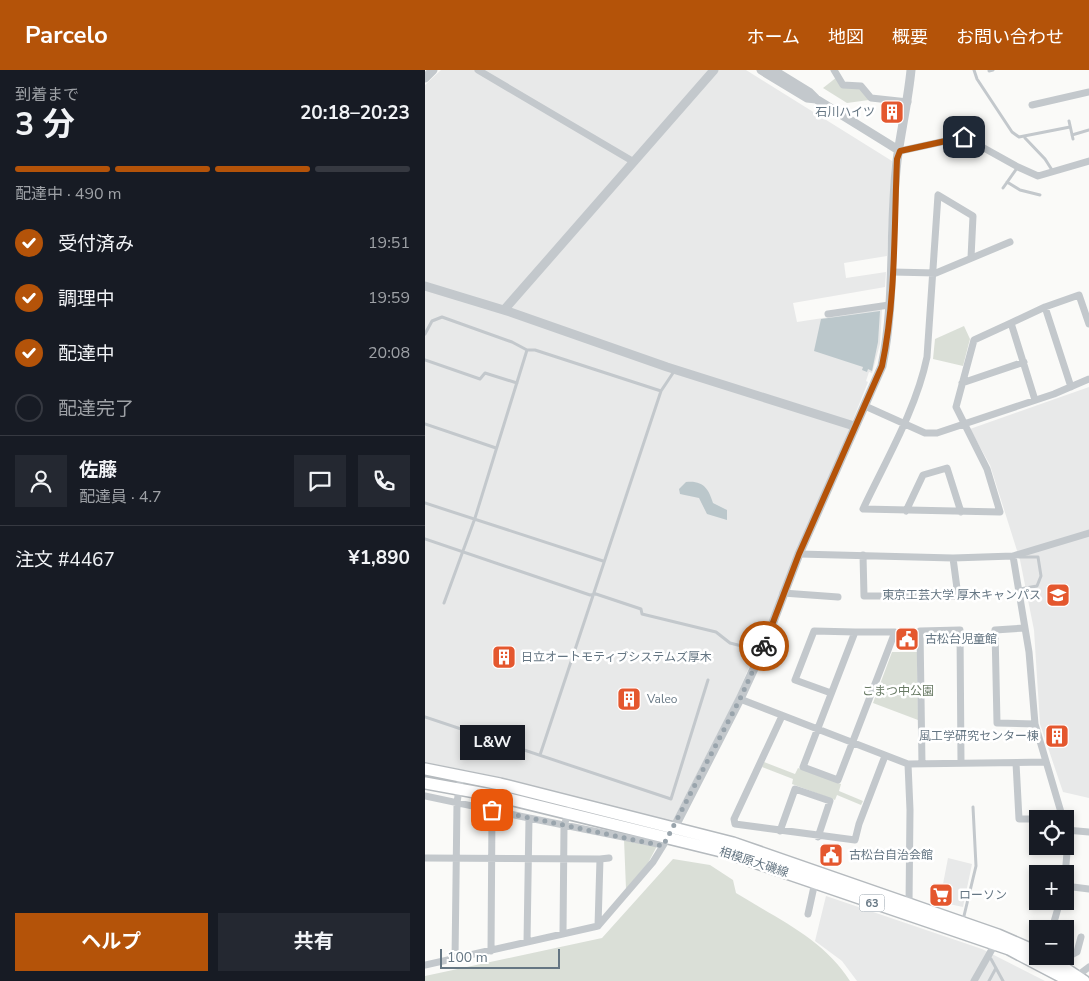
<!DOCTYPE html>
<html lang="ja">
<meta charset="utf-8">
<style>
:root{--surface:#171b24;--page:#242831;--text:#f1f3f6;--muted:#9ea1a6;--line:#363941;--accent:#b45309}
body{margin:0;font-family:"Nunito Sans","Noto Sans JP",sans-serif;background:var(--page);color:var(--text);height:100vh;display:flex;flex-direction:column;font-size:19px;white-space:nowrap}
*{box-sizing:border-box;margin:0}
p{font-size:16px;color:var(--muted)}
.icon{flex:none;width:28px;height:28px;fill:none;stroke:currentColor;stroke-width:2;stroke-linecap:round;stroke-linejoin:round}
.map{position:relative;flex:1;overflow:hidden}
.side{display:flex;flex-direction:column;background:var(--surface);width:425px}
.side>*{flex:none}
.tools{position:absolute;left:604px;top:740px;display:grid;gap:10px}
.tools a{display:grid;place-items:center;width:45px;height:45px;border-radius:0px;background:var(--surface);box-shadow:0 2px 8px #0003;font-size:25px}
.scale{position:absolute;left:15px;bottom:12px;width:120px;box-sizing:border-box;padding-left:5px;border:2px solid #657683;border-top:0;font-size:14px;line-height:18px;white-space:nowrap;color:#657683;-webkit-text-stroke:4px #fff;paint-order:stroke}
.pin{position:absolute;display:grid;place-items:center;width:42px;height:42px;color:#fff;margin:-21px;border-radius:10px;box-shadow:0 2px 8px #0006}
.courier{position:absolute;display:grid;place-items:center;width:50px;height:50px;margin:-25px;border:4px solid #b45309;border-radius:50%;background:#fff;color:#222;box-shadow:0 1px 6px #0007}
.bubble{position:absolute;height:35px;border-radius:0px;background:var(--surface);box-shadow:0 2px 8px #0003;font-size:16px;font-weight:700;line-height:35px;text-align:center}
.head em{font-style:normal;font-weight:700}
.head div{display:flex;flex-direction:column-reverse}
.head{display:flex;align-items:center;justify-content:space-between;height:85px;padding:0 15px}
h1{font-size:32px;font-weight:700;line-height:38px}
.bar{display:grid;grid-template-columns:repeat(4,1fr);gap:8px 5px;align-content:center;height:60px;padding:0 15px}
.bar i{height:6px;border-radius:4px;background:var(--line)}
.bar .selected{background:var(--accent)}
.bar p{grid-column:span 4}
.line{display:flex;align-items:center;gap:12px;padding:0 15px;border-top:1px solid var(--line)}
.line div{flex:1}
.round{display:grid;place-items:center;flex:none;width:52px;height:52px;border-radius:0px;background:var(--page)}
ol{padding:0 15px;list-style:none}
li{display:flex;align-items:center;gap:15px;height:55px}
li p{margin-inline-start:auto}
li .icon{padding:5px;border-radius:50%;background:var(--accent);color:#fff;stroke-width:4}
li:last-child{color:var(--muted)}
li i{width:28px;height:28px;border:2px solid var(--line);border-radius:50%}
.primary-button{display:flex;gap:10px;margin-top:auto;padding:10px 15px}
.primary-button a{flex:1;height:58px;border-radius:0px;background:var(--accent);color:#fff;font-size:20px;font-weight:700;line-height:58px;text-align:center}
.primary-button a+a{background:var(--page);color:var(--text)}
header{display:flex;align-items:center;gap:30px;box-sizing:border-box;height:70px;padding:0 25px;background:var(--accent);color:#fff}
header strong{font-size:24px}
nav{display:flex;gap:28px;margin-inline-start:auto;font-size:18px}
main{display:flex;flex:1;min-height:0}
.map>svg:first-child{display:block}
.built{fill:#e8e9e9}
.green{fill:#dadfd7}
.water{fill:#bbc7cb}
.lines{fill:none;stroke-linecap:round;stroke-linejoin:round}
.primary-casing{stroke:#b5babe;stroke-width:14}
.service{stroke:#c3c8cc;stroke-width:3}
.minor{stroke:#c3c8cc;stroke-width:7}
.tertiary{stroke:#c3c8cc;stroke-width:9}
.primary{stroke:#fff;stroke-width:11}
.done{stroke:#99a4ac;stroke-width:5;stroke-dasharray:0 9}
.route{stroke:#b45309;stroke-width:6}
.labels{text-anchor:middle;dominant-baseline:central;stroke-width:5;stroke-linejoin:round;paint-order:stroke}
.shield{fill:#fff;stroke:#939fa8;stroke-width:1}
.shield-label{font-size:11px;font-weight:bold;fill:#657683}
.poi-label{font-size:12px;fill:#657683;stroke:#fff;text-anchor:start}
.park-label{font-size:12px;fill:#687a64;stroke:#fff}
.street-label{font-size:12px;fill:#657683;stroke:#fff}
</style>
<header>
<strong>Parcelo</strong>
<nav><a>ホーム</a><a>地図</a><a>概要</a><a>お問い合わせ</a></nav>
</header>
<main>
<section class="side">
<div class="head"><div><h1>3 分</h1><p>到着まで</p></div><em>20:18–20:23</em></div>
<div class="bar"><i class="selected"></i><i class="selected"></i><i class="selected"></i><i></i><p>配達中 · 490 m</p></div>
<ol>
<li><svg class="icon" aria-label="check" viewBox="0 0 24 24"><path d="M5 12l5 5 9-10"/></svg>受付済み<p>19:51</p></li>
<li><svg class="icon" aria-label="check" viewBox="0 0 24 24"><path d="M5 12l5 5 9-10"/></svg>調理中<p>19:59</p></li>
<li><svg class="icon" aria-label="check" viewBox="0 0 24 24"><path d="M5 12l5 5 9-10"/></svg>配達中<p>20:08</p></li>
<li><i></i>配達完了</li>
</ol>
<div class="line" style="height:90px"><a class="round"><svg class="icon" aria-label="person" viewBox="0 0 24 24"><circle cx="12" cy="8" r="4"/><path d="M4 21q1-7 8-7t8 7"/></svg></a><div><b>佐藤</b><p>配達員 · 4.7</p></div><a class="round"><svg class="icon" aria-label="chat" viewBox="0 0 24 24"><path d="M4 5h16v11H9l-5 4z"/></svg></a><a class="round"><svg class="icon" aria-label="phone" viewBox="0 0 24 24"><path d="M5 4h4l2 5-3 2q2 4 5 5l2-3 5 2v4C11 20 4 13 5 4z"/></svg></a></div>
<div class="line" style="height:65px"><div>注文 #4467</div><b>¥1,890</b></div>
<div class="primary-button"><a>ヘルプ</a><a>共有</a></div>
</section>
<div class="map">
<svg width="664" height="911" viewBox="0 0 664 911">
<rect width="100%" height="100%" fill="#fafaf8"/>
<path class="built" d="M16 0H321L467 91 462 186 419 193 421 208 461 202 460 217 368 233 372 252 457 239 455 274 449 296 447 303 444 302 441 311 443 312 421 367 311 628 246 754 0 699V15Z
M664 317V728L638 722 615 654 609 560 595 490 565 395 545 359Z
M523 788 547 794 538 837 524 834 528 817 518 814Z
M401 826 557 879 620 911H432L417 891 390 871Z"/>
<path class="green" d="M412 7 417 16 436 17 444 30 422 33 398 18Z
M539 256 545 269 538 296 508 289 510 269Z
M467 582H492L493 650 448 633Z
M339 692 370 704 373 698 416 714 414 721 438 731 436 735 412 725 410 730 367 714 368 709 337 697Z
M199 769 232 776 223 793 201 819Z
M248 789 285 795 308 810 311 823C351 848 399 869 425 911H0V906L177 868Z"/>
<path class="water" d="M455 241 453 272 447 301 443 299 442 302 437 300 438 297 389 281 396 249Z
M261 412C279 410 284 420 288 433L302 440V450L282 444 274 428 255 424 254 419Z"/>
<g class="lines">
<g class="primary-casing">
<path id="primary" d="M0 699 75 714 308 773 573 865 612 882
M0 713 72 726 300 782 584 879 645 911
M621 886 659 911"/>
</g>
<path class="service" d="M549 0 552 9 587 62 594 67 645 57
M564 1 568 0
M644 51 648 69
M647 65 664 60
M600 68 620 89 627 100
M582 112 595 120 615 125
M578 118 592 98
M0 264 7 251 17 247 87 272 102 280H110L236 321
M0 290 55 309 60 303 92 313
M0 354 71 378
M0 433 178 491
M0 469 165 525 171 524 216 539 217 544 291 562 305 573 336 581
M594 487H613L616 506 612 516 595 519
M19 533 50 448 102 280
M0 647 246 729 283 610
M115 685 236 321 250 300
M538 850 551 796 548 737
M563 887 566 889 578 911
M564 911 571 898"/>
<path class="minor" d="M53 0 209 92
M409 0 418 15 436 16 446 28 483 32
M607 35 664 22
M475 81 539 67 593 97 613 106 664 91
M546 188 548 146 513 125 502 287C491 340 461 390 438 439L575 442 562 399 531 337 549 270 586 253 610 330
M467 202 511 203 585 172
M403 244 464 235
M586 253 620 237
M537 313 599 292
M646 317 620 237 654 225 664 254
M440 336 500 363H512L629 324 664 309
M481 441 498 405 522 398 536 442
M374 484 528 488 588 486 664 463
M438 485 439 526H533L528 488
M588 486 604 582 610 654 638 749
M358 523 413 527
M600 558 570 560 572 653 610 654
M406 623 370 610 389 561 430 562 378 697 413 710 470 562H430
M315 629 483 694 621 692
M357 646 309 749 310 754 430 770 434 754 460 686
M591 693 594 749H612
M483 694 485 740 484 834
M497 694 495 561 535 560 536 693
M0 726 104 748 102 872
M104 748 238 775
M640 757 642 782 640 807
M641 760 664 762
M355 761 370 719 405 731 393 767
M0 788 175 789 173 856
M175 789 184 788
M640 816 664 819
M383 844 390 812
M627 859 635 831
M138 863 139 756 144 740
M66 881 67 740
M30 889 32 733 36 705
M634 894 639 889 652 882 656 867
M0 895 173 856 228 792 244 766
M652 906 664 897
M549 911 570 874"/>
<path class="tertiary" d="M336 0 382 28 391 29
M348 0 384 22 391 29 475 81
M0 8 8 0
M0 216 85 242 242 297 429 356
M79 240 289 0
M249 758 315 629 337 581 374 484 457 296C471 229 464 159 472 91 476 60 483 31 486 0"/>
<use href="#primary" class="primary"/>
</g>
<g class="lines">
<path class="done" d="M67 740 238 776 315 629 339 576"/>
<path class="route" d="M339 576 374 484 457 296C471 229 469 158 472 89L475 81 539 67"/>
</g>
<defs>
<g id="building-square" transform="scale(1.25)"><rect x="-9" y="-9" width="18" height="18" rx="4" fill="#e4572e" stroke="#fff"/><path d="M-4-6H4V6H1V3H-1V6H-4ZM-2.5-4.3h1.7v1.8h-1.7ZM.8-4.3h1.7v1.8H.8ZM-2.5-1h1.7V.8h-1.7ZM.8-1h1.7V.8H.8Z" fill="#fff"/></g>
<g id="university-square" transform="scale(1.25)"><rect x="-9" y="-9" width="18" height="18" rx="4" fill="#e4572e" stroke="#fff"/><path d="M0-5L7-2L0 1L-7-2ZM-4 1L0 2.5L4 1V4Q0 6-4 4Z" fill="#fff"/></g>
<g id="civic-square" transform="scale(1.25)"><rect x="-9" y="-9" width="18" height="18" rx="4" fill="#e4572e" stroke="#fff"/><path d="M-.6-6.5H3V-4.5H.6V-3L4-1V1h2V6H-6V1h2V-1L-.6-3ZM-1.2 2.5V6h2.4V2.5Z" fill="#fff"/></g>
<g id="supermarket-square" transform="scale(1.25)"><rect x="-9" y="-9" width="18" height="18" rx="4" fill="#e4572e" stroke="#fff"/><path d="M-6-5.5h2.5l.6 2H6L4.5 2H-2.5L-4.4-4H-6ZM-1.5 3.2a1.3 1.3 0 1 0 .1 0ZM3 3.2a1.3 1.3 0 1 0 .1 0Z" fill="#fff"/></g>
</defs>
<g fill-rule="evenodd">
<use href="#building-square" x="467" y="42"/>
<use href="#university-square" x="633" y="525"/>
<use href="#civic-square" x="482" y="569"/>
<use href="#building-square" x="79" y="587"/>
<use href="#building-square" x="204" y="629"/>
<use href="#building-square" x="632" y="666"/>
<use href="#civic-square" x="406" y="785"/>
<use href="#supermarket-square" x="516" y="825"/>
</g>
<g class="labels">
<rect class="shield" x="434.5" y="824.5" width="25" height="17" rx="4"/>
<g class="shield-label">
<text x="447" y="833">63</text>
</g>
<g class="poi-label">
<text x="450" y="42" text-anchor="end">石川ハイツ</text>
<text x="616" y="525" text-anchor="end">東京工芸大学 厚木キャンパス</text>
<text x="500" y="569">古松台児童館</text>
<text x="96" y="587">日立オートモティブシステムズ厚木</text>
<text x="222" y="629">Valeo</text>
<text x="614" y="666" text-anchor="end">風工学研究センター棟</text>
<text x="424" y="785">古松台自治会館</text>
<text x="534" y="825">ローソン</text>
</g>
<g class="park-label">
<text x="473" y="621">こまつ中公園</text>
</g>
<g class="street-label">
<text transform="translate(329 792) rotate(18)">相模原大磯線</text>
</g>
</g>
</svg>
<div class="tools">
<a><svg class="icon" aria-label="locate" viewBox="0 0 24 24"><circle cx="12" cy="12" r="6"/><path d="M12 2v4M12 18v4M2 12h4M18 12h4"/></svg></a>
<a>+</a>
<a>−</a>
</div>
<div class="scale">100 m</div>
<div class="pin" style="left:67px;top:740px;background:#ea580c"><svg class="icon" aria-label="bag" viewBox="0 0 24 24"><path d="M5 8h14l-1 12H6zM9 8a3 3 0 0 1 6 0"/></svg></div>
<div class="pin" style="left:539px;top:67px;background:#1f2937"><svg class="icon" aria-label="home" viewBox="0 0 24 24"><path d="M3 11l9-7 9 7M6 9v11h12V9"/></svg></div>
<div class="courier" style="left:339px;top:576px"><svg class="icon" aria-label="bike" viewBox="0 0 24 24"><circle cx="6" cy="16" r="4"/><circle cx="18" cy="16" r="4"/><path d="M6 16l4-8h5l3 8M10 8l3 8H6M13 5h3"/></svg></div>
<div class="bubble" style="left:35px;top:655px;width:65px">L&amp;W</div>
</div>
</main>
